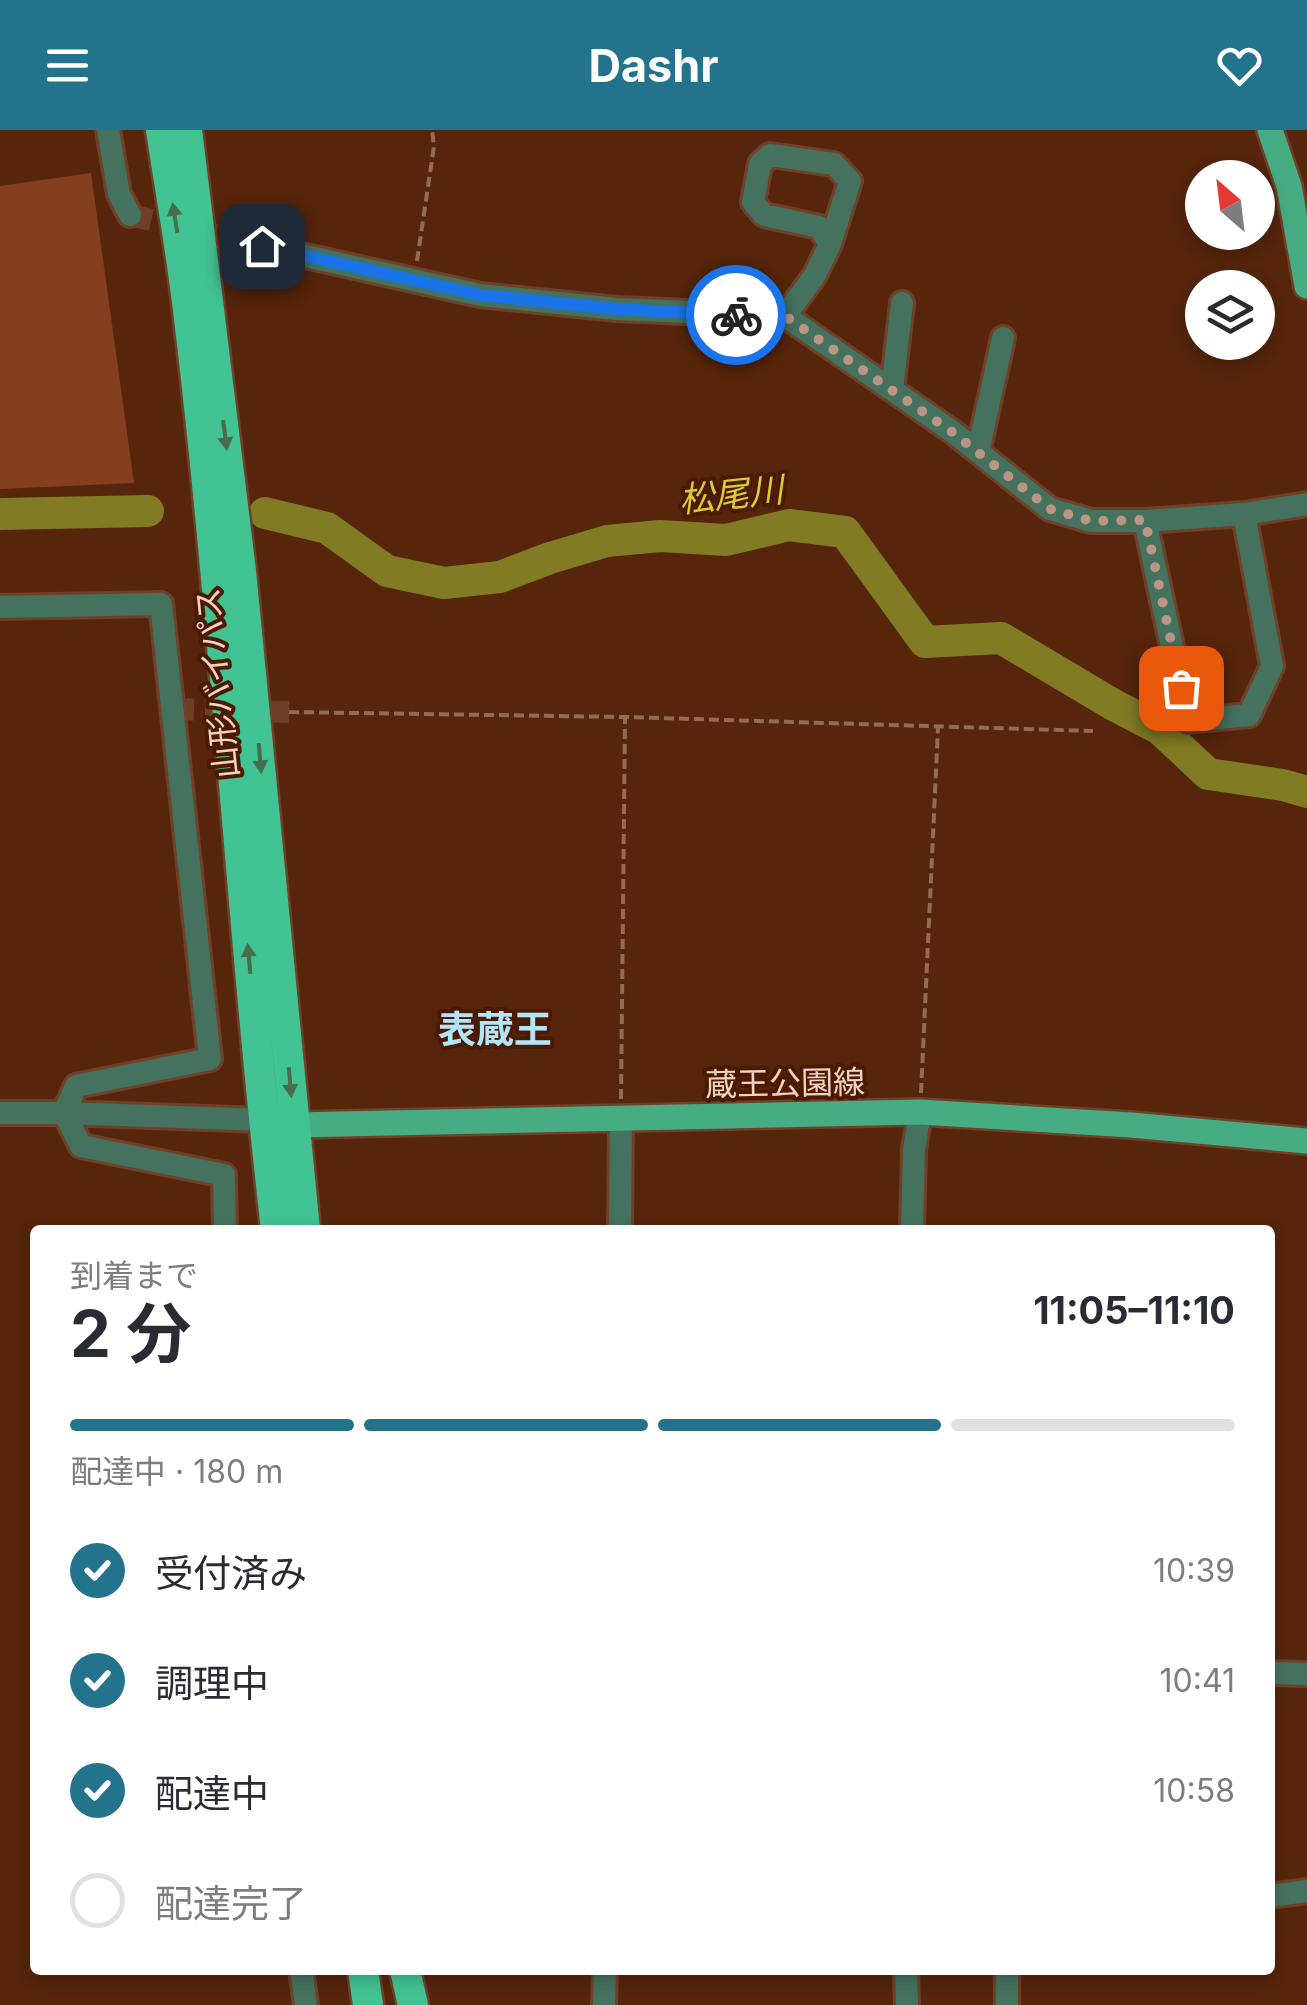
<!DOCTYPE html>
<html lang="ja">
<meta charset="utf-8">
<style>
:root{--surface:#fff;--page:#f2f2f3;--text:#2b2b33;--muted:#7c7c81;--line:#e1e1e2;--accent:#23738d}
body{margin:0;font-family:Inter,"Noto Sans JP",sans-serif;background:var(--page);color:var(--text);height:100vh;display:flex;flex-direction:column;font-size:38px;white-space:nowrap}
*{box-sizing:border-box;margin:0}
p{font-size:32px;color:var(--muted)}
.icon{flex:none;width:55px;height:55px;fill:none;stroke:currentColor;stroke-width:2;stroke-linecap:round;stroke-linejoin:round}
.map{position:relative;flex:1;overflow:hidden}
.details{position:absolute;left:30px;top:1095px;width:1245px;height:750px;display:flex;flex-direction:column;background:var(--surface);border-radius:10px;box-shadow:0 5px 15px #0003}
.details>*{flex:none}
.needle{width:65px;rotate:332deg}
.buttons{position:absolute;left:1185px;top:30px;display:grid;gap:20px}
.buttons a{display:grid;place-items:center;width:90px;height:90px;border-radius:50%;background:var(--surface);box-shadow:0 5px 15px #0003;font-size:50px}
.pin{position:absolute;display:grid;place-items:center;width:85px;height:85px;color:#fff;margin:-42px;border-radius:20px;box-shadow:0 5px 15px #0006}
.courier{position:absolute;display:grid;place-items:center;width:100px;height:100px;margin:-50px;border:8px solid #1a73e8;border-radius:50%;background:#fff;color:#222;box-shadow:0 2px 12px #0007}
.head em{font-style:normal;font-weight:700}
.head div{display:flex;flex-direction:column-reverse}
.head{display:flex;align-items:center;justify-content:space-between;height:170px;padding:0 40px}
h1{font-size:65px;font-weight:700;line-height:75px}
.bar{display:grid;grid-template-columns:repeat(4,1fr);gap:15px 10px;align-content:center;height:120px;padding:0 40px}
.bar i{height:12px;border-radius:8px;background:var(--line)}
.bar .on{background:var(--accent)}
.bar p{grid-column:span 4}
ol{padding:0 40px;list-style:none}
li{display:flex;align-items:center;gap:30px;height:110px}
li p{margin-inline-start:auto}
li .icon{padding:10px;border-radius:50%;background:var(--accent);color:#fff;stroke-width:4}
li:last-child{color:var(--muted)}
li i{width:55px;height:55px;border:5px solid var(--line);border-radius:50%}
header{display:flex;justify-content:space-between;align-items:center;height:130px;padding:0 40px;background:var(--accent);color:#fff;font-size:45px;font-weight:700}
.map>svg:first-child{display:block}
.green{fill:#84401e}
.lines{fill:none;stroke-linecap:round;stroke-linejoin:round}
.river{stroke:#817b23;stroke-width:32}
.minor-tunnel{stroke:#6e3f27;stroke-width:22;stroke-dasharray:22 11;stroke-linecap:butt}
.minor-casing{stroke:#6f4129;stroke-width:28}
.major-casing{stroke:#6f4129;stroke-width:30}
.highway-casing{stroke:#6f4129;stroke-width:35}
.path{stroke:#956b56;stroke-width:4;stroke-dasharray:10 5;stroke-linecap:butt}
.minor{stroke:#44725e;stroke-width:22}
.major{stroke:#45ac84;stroke-width:25}
.highway{stroke:#41c393;stroke-width:30}
.oneway{fill:#466e4a}
.done{stroke:#bc9684;stroke-width:10;stroke-dasharray:0 18}
.route{stroke:#1a73e8;stroke-width:12}
.labels{text-anchor:middle;dominant-baseline:central;stroke-width:8;stroke-linejoin:round;paint-order:stroke}
.street-label{font-size:32px;fill:#f3d3c5;stroke:#4b1a01}
.water-label{font-size:35px;font-style:italic;fill:#d9cd33;stroke:#4b1a01}
.quarter-label{font-size:38px;font-weight:bold;fill:#b2e5fa;stroke:#4b1a01}
</style>
<header><svg class="icon" aria-label="menu" viewBox="0 0 24 24"><path d="M4 6h16M4 12h16M4 18h16"/></svg>Dashr<svg class="icon" aria-label="heart" viewBox="0 0 24 24"><path d="M12 20l-8-8c-3-5 5-10 8-4 3-6 11-1 8 4z"/></svg></header>
<div class="map">
<svg width="1307" height="1875" viewBox="0 0 1307 1875">
<rect width="100%" height="100%" fill="#56250b"/>
<path class="green" d="M91 43 134 353 0 359V56Z"/>
<g class="lines">
<path class="river" d="M265 383 327 398 387 441 444 453 500 447 550 428 607 411 660 406 726 410 789 395 845 402 925 512 1001 508 1112 574 1160 599 1208 644 1283 655 1307 662
M0 384 148 381"/>
<path class="minor-tunnel" d="M130 85 261 116
M172 579 289 582"/>
<g class="minor-casing">
<path id="minor" d="M108 0 119 64 130 85
M261 116 480 165 617 179 785 186 953 302 1050 379 1091 391H1145L1244 384 1307 374
M785 186 815 145 830 114 819 97 764 85 753 72 760 34 770 25 834 34 850 51 830 114
M892 260 902 173
M978 322 1003 208
M1145 391 1188 591 1249 585 1272 536 1244 384
M0 477 161 474 210 929 76 956 64 983 81 1016 224 1045 225 1100
M0 983H64L263 990
M620 1100 621 989
M912 1100 914 1020 920 982
M1270 1543 1307 1544
M1270 1766 1307 1761
M301 1840 306 1875
M906 1840 907 1875
M604 1875 605 1840
M1007 1875V1840"/>
</g>
<g class="major-casing">
<path id="major" d="M1270 0 1289 56 1307 156
M278 992 294 995 920 982 1131 995 1307 1011"/>
</g>
<g class="highway-casing">
<path id="highway" d="M161 0C170 60 181 120 188 180 225 486 241 794 276 1100
M187 0 241 441 305 1100
M363 1840 368 1875
M405 1840 413 1875"/>
</g>
<path class="path" d="M417 131 434 16 432 0
M289 582 625 587 1093 601
M921 963 938 598
M621 969 625 589"/>
<use href="#minor" class="minor"/>
<use href="#major" class="major"/>
<use href="#highway" class="highway"/>
</g>
<defs><path id="oneway-solid" d="M-6-.8H1V-3.2L6.5 0L1 3.2V.8H-6Z" transform="scale(2.5)"/></defs>
<g class="oneway">
<use href="#oneway-solid" transform="translate(175 88) rotate(-99)"/>
<use href="#oneway-solid" transform="translate(225 305) rotate(83)"/>
<use href="#oneway-solid" transform="translate(260 628) rotate(85)"/>
<use href="#oneway-solid" transform="translate(249 829) rotate(-95)"/>
<use href="#oneway-solid" transform="translate(290 952) rotate(85)"/>
</g>
<g class="lines">
<path class="done" d="M736 185 785 186 952 302 1050 379 1091 391 1145 390 1181 558"/>
<path class="route" d="M262 116 480 165 616 179 736 185"/>
</g>
<g class="labels">
<g class="street-label">
<text transform="translate(217 553) rotate(-96)">山形バイパス</text>
<text transform="translate(785 953) rotate(-1)">蔵王公園線</text>
</g>
<g class="water-label">
<text transform="translate(731 364) rotate(-6)">松尾川</text>
</g>
<g class="quarter-label">
<text x="495" y="899">表蔵王</text>
</g>
</g>
</svg>
<div class="buttons">
<a><svg class="needle" viewBox="-14 -14 28 28"><path d="M0-13l5 13h-10z" fill="#e53935"/><path d="M0 13l5-13h-10z" fill="#7c7c81"/></svg></a>
<a><svg class="icon" aria-label="layers" viewBox="0 0 24 24"><path d="M12 4l9 5-9 5-9-5zM3 14l9 5 9-5"/></svg></a>
</div>
<div class="pin" style="left:1181px;top:558px;background:#ea580c"><svg class="icon" aria-label="bag" viewBox="0 0 24 24"><path d="M5 8h14l-1 12H6zM9 8a3 3 0 0 1 6 0"/></svg></div>
<div class="pin" style="left:262px;top:116px;background:#1f2937"><svg class="icon" aria-label="home" viewBox="0 0 24 24"><path d="M3 11l9-7 9 7M6 9v11h12V9"/></svg></div>
<div class="courier" style="left:736px;top:185px"><svg class="icon" aria-label="bike" viewBox="0 0 24 24"><circle cx="6" cy="16" r="4"/><circle cx="18" cy="16" r="4"/><path d="M6 16l4-8h5l3 8M10 8l3 8H6M13 5h3"/></svg></div>
<section class="details">
<div class="head"><div><h1>2 分</h1><p>到着まで</p></div><em>11:05–11:10</em></div>
<div class="bar"><i class="on"></i><i class="on"></i><i class="on"></i><i></i><p>配達中 · 180 m</p></div>
<ol>
<li><svg class="icon" aria-label="check" viewBox="0 0 24 24"><path d="M5 12l5 5 9-10"/></svg>受付済み<p>10:39</p></li>
<li><svg class="icon" aria-label="check" viewBox="0 0 24 24"><path d="M5 12l5 5 9-10"/></svg>調理中<p>10:41</p></li>
<li><svg class="icon" aria-label="check" viewBox="0 0 24 24"><path d="M5 12l5 5 9-10"/></svg>配達中<p>10:58</p></li>
<li><i></i>配達完了</li>
</ol>
</section>
</div>
